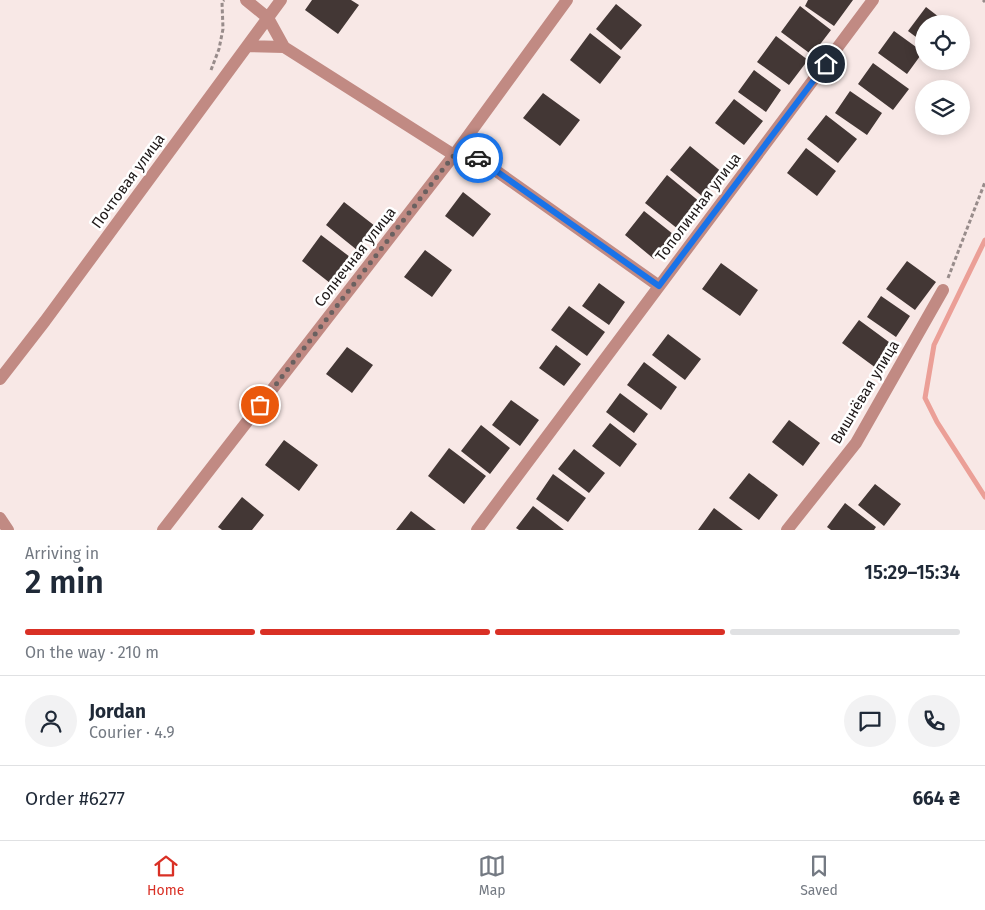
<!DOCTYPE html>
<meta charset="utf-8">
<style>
:root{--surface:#fff;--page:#f2f2f3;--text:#1f2937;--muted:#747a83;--line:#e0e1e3;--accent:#d93025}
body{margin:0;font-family:"Fira Sans",sans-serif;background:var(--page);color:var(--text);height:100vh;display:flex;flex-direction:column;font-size:19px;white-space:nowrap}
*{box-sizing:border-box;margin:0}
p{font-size:16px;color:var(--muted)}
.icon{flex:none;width:28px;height:28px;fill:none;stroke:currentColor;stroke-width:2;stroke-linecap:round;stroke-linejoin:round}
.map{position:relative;height:530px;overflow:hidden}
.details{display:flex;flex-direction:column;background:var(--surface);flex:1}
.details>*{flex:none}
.fabs{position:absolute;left:915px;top:15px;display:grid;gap:10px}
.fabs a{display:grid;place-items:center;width:55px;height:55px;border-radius:50%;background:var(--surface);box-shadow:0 2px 12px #0003;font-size:25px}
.pin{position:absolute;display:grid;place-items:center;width:42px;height:42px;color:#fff;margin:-21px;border:2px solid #fff;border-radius:50%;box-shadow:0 1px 5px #0007}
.courier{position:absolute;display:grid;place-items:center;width:50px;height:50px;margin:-25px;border:4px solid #1a73e8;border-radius:50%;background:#fff;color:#222;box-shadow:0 1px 6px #0007}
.overview em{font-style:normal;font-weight:600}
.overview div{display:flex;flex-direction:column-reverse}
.overview{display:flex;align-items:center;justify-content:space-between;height:85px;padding:0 25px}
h1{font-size:32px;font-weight:600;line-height:38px}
.bar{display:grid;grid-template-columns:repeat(4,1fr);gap:8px 5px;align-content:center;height:60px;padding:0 25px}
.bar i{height:6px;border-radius:4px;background:var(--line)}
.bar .selected{background:var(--accent)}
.bar p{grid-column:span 4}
.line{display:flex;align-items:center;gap:12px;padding:0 25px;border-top:1px solid var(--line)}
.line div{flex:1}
.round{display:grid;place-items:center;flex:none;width:52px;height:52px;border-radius:26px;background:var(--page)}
.menu{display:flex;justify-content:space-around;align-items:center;height:70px;border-top:1px solid var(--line);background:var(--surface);font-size:14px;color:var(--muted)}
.menu a{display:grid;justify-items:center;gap:2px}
.menu .selected{color:var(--accent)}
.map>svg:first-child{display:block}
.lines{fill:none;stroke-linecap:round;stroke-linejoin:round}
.stream{stroke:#eb9f97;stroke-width:5}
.building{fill:#433735}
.path{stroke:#988c8b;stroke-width:3;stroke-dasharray:4 2.5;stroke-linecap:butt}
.street{stroke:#c18a83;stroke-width:12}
.done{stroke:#6a6160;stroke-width:5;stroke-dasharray:0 9}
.route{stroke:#1a73e8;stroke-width:6}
.labels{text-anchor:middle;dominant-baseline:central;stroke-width:5;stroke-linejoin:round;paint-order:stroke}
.street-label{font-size:15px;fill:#1e1818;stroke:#fff}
</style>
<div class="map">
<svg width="985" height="530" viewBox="0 0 985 530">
<rect width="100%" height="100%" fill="#f8e8e6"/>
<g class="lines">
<path class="stream" d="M985 240 934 345 925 398 937 422 985 497"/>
</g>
<path class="building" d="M312 0H351L359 5 338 34 305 10Z
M808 0H853L834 26 805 6Z
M616 4 642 25 621 50 596 29Z
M800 6 831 30 812 55 781 32Z
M926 7 948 24H924V43L908 31Z
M894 31 923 52 907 74 878 53Z
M590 33 621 57 600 84 570 60Z
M776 36 808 60 789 85 757 62Z
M873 63 909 89 893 110 858 84Z
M754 70 781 90 766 112 738 92Z
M850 91 882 113 867 135 835 113Z
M543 93 580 120 560 146 523 118Z
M734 99 763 121 744 145 715 123Z
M826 115 857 139 838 163 807 139Z
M690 146 723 173 703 197 670 170Z
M806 148 836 171 817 196 787 173Z
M667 175 700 202 678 229 645 203Z
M463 192 491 214 473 237 445 216Z
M344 202 375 226 357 250 326 225Z
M644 211 673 234 654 259 625 235Z
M321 235 350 257 330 283 302 261Z
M425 250 452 270 432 297 404 277Z
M907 261 936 282 915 310 886 289Z
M721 263 758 290 740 316 702 289Z
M599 283 625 302 609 325 582 306Z
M881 296 910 316 896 337 867 317Z
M569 306 605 332 587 356 551 330Z
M859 320 893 345 876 368 842 343Z
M668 334 701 359 685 380 652 355Z
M556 345 581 364 564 386 539 368Z
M347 347 373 365 352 393 326 374Z
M644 362 677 387 661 410 627 385Z
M620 393 648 414 634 433 606 412Z
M511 400 539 420 520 446 492 425Z
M789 420 820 443 803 466 772 442Z
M610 423 637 444 620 467 592 446Z
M481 425 510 448 490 474 461 451Z
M284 440 318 465 299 491 265 465Z
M449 448 486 476 464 504 428 476Z
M574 449 605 473 589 493 558 469Z
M749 473 778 495 759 520 729 498Z
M553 474 586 498 568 522 536 499Z
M875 484 901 504 884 526 858 505Z
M242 497 264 515 252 530H222L218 527Z
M845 503 876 527 874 530H831L827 527Z
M533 506 564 530H519L516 528Z
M714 508 743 530H698Z
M411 511 436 530H396Z"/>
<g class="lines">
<path class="path" d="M983 0 985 2
M211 70 219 49 223 29 222 2 224 0
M948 278 985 182"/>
<path class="street" d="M246 0 268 18 284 47 454 155
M247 46 284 47
M461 146 659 286
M0 379 45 321 281 0
M0 518 8 530
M163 530 454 155 567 0
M477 530 873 0
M787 530 856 443 943 290"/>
</g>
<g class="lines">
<path class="done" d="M260 405 461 146 478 158"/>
<path class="route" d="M478 158 659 286 826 64"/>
</g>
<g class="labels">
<g class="street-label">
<text transform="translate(128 181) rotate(-54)">Почтовая улица</text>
<text transform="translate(698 207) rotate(-53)">Тополинная улица</text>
<text transform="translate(355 257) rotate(-52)">Солнечная улица</text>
<text transform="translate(865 392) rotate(-59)">Вишнёвая улица</text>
</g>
</g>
</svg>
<div class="fabs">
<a><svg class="icon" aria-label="locate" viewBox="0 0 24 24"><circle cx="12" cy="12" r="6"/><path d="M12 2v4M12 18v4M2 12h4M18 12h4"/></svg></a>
<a><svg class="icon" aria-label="layers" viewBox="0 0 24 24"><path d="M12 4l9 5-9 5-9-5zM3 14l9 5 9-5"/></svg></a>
</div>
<div class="pin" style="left:260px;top:405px;background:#ea580c"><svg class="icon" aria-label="bag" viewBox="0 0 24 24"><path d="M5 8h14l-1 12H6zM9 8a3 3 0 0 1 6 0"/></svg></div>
<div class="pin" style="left:826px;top:64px;background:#1f2937"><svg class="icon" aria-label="home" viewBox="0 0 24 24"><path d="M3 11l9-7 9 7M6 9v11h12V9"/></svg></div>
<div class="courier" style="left:478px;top:158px"><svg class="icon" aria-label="car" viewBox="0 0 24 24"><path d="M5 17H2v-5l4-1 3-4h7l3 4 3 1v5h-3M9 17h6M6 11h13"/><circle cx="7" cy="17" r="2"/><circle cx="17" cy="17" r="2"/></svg></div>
</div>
<section class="details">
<div class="overview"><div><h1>2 min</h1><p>Arriving in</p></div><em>15:29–15:34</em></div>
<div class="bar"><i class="selected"></i><i class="selected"></i><i class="selected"></i><i></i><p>On the way · 210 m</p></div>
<div class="line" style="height:90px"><a class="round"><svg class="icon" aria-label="person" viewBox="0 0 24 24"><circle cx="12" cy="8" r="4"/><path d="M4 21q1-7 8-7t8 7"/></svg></a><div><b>Jordan</b><p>Courier · 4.9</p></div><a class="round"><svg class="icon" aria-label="chat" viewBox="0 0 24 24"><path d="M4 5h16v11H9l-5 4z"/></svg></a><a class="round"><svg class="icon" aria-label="phone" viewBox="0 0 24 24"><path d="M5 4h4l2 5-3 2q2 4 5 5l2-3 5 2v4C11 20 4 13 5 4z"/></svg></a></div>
<div class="line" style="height:65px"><div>Order #6277</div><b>664 ₴</b></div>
</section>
<nav class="menu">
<a class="selected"><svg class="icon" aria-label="home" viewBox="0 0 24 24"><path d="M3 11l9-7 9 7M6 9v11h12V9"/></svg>Home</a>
<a><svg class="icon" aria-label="map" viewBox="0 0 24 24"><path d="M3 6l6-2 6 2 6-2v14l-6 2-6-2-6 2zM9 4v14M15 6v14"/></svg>Map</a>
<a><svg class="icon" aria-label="saved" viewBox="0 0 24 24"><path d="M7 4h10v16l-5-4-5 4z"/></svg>Saved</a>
</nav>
